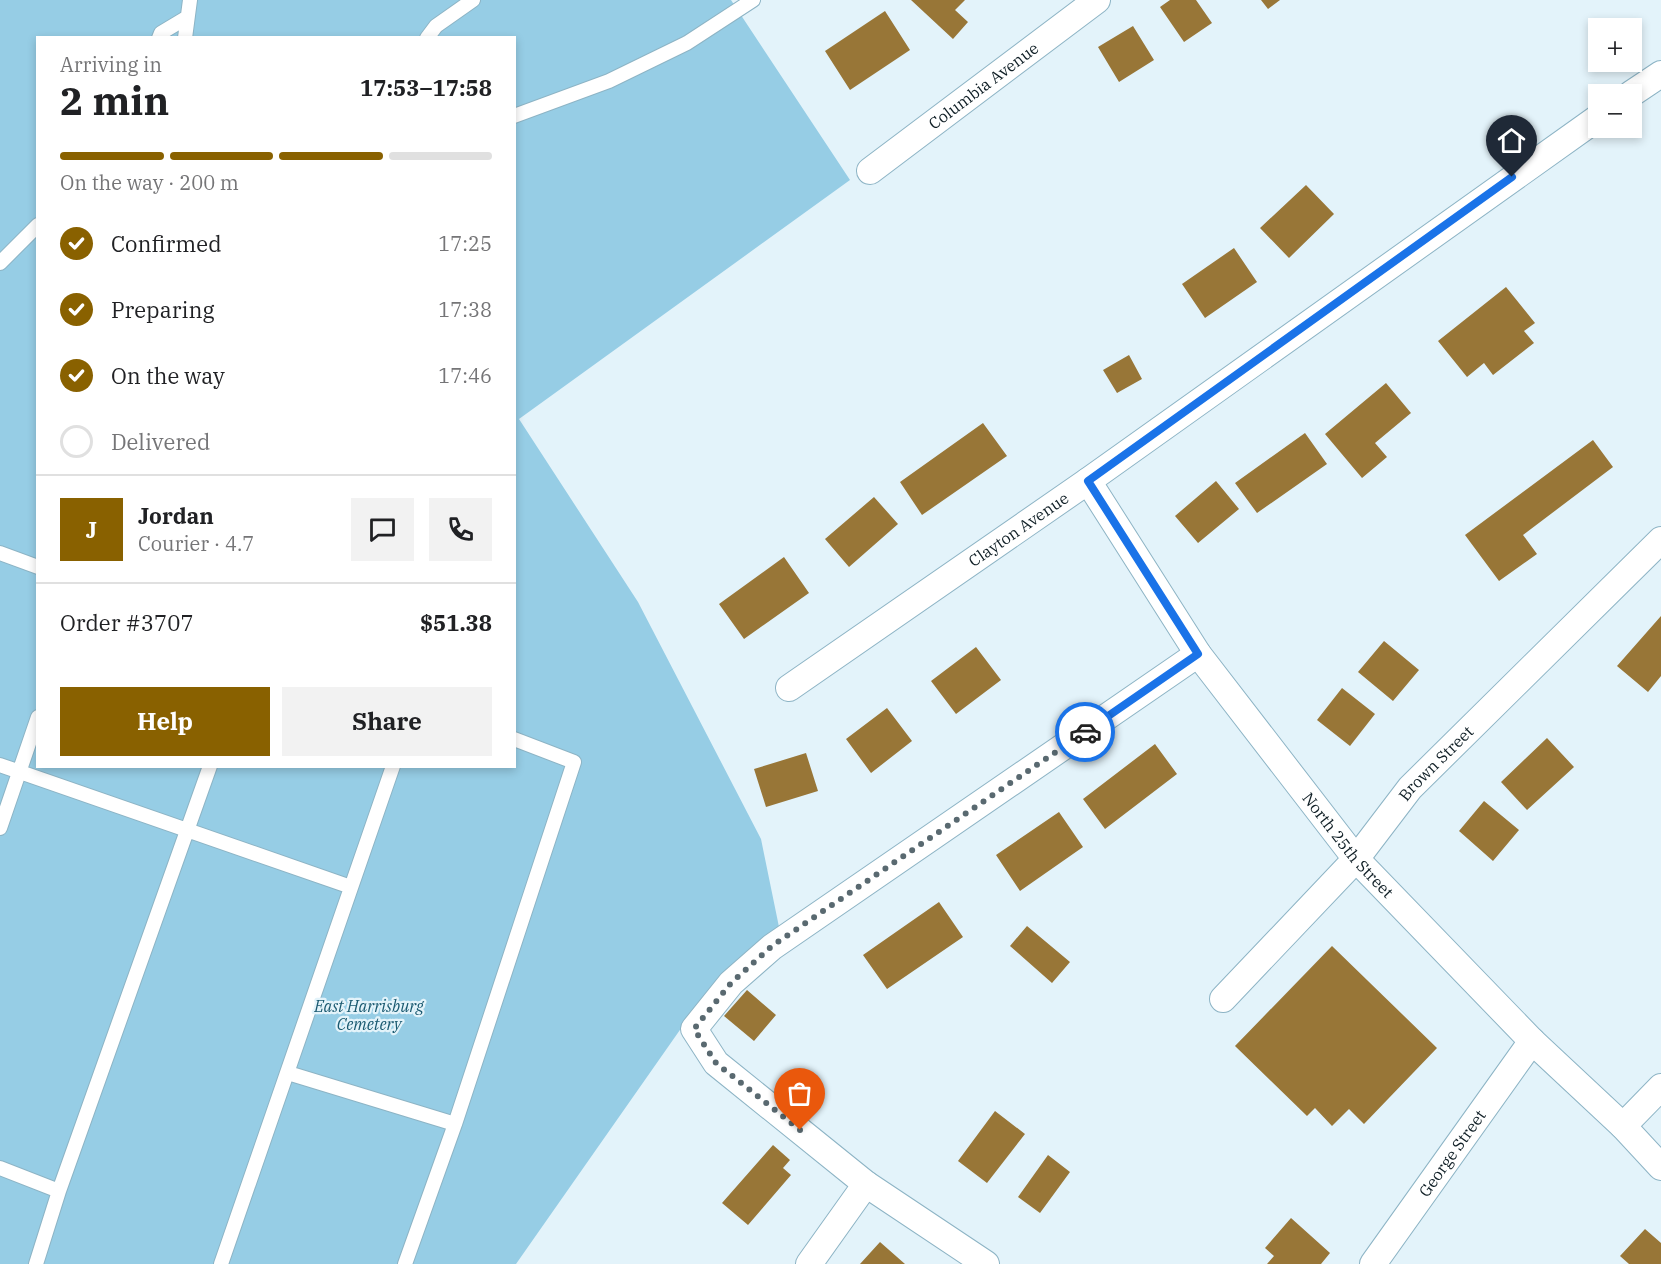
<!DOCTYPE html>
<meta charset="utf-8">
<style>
:root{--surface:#fff;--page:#f2f2f2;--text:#202124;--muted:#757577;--line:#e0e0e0;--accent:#896100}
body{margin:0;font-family:"IBM Plex Serif",serif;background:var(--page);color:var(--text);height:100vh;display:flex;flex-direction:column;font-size:22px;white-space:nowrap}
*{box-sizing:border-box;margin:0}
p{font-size:20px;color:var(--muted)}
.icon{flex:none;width:33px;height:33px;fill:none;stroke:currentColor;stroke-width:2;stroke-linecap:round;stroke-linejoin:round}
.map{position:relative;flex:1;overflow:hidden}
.sheet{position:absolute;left:36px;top:36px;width:480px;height:732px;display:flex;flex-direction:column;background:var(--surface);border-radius:0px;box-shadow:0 3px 9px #0003}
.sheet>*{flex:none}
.fabs{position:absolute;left:1588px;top:18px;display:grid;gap:12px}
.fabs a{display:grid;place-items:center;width:54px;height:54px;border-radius:0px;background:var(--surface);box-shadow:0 3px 9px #0003;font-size:30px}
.pin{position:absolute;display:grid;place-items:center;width:51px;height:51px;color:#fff;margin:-62px -26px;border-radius:50% 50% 50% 0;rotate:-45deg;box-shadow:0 0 6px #0007}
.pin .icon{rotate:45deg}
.courier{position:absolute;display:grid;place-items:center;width:60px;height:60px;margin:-30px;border:4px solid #1a73e8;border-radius:50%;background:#fff;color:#222;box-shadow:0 2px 8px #0007}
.summary em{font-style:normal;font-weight:800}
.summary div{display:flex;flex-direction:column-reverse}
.summary{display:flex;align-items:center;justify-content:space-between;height:102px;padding:0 24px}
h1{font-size:39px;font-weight:800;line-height:45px}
.bar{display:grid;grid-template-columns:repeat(4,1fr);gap:9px 6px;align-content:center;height:72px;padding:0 24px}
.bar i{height:8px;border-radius:4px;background:var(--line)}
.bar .on{background:var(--accent)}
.bar p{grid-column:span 4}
.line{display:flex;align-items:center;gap:15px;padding:0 24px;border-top:2px solid var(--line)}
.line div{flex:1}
.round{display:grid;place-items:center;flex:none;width:63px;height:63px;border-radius:0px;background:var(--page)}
ol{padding:0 24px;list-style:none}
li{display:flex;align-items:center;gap:18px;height:66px}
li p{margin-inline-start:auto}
li .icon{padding:6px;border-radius:50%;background:var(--accent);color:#fff;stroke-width:4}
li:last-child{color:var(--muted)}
li i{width:33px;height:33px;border:3px solid var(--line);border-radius:50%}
.cta{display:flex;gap:12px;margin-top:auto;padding:12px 24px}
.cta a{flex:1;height:69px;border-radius:0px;background:var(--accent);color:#fff;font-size:24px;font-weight:800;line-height:69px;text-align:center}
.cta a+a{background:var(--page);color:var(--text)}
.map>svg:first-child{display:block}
.green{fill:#96cde5;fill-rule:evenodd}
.building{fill:#987637}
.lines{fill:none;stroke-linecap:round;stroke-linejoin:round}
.service-casing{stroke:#8db4c5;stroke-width:16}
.minor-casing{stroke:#8db4c5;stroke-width:28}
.service{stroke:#fff;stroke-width:14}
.minor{stroke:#fff;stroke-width:26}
.done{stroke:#596970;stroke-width:6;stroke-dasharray:0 10.8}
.route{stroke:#1a73e8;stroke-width:8}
.labels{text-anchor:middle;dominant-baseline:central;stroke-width:4.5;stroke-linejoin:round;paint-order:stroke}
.street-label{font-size:16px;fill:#0f1e25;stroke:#e3f3fa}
.park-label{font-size:16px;font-style:italic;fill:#195970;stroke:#e3f3fa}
</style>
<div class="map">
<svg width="1661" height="1264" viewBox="0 0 1661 1264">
<rect width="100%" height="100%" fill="#e3f3fa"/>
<path class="green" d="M0 0H731L850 180 519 419 638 602 761 839 779 927 689 1017 516 1264H0ZM38 38H514V766H38Z"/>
<path class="building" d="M911 0H965L955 10 968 22 953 39Z
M1170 0H1196L1212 23 1184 42 1160 7Z
M1261 0H1280L1268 9Z
M885 11 910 50 850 90 825 51Z
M1133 26 1154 60 1119 82 1098 47Z
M1306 185 1334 214 1289 258 1260 228Z
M1234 248 1257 282 1205 318 1182 284Z
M1506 287 1535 323 1524 331 1534 343 1493 375 1484 363 1467 377 1438 341Z
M1129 355 1142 379 1117 393 1103 370Z
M1386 383 1411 413 1375 443 1387 457 1362 478 1325 434Z
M983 423 1007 456 922 515 900 482Z
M1305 433 1327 464 1257 513 1235 483Z
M1593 440 1613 467 1523 535 1537 554 1499 581 1465 535Z
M1216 481 1239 509 1198 543 1175 516Z
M874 497 898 524 849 567 825 539Z
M784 557 809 593 744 639 719 604Z
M1661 616V676L1648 692 1617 666Z
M1384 641 1419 670 1393 701 1358 672Z
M976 647 1001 680 956 714 931 681Z
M1342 688 1375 714 1350 746 1317 720Z
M887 708 912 741 871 773 846 739Z
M1547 738 1574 767 1527 810 1501 782Z
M1155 744 1177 774 1105 829 1083 799Z
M806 753 818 791 766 807 754 769Z
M1484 801 1519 830 1493 861 1459 831Z
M1059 812 1083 847 1020 891 996 855Z
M939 902 963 937 887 989 863 955Z
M1027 926 1070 962 1052 983 1010 946Z
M1332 946 1437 1048 1364 1124 1349 1109 1332 1126 1315 1108 1307 1116 1235 1046Z
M747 990 776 1015 754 1041 724 1016Z
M995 1111 1025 1134 987 1183 958 1161Z
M773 1145 790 1160 783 1168 791 1175 748 1225 722 1203Z
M1048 1155 1070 1172 1040 1213 1018 1197Z
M1291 1218 1330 1253 1321 1264H1267L1274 1256 1265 1248Z
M1645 1229 1661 1243V1264H1629L1620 1256Z
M880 1242 905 1264H860Z"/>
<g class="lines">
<g class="service-casing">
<path id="service" d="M159 38 161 33 186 18
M185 38 190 0
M427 38 436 26 473 0
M514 116 609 81 687 43 753 0
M0 263 38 225
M0 553 38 567
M0 765 351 887
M0 828 38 717
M288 1073 455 1124
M0 1168 59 1191
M36 1264 59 1191 210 766
M221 1264 393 766
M405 1264 455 1124 574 762 514 739"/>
</g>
<g class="minor-casing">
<g id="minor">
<path d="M1631 94 1661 74"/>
<path id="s1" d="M870 171 1097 0"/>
<path id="s2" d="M1088 481 1198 654 1356 859 1532 1041 1623 1126 1661 1167"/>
<path id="s3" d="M789 688 1088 481 1599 117"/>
<path id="s4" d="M1223 999 1356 859 1410 788 1661 540"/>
<path d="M1623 1126 1661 1087"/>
<path d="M809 1264 866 1184"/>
<path d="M986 1264 866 1184 716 1063 694 1029 731 983 772 947 1198 654"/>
<path id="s5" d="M1373 1264 1532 1041"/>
</g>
</g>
<use href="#service" class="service"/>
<use href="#minor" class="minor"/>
</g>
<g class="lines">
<path class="done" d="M800 1130 716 1063 694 1029 731 983 772 946 1085 732"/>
<path class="route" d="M1085 732 1198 654 1088 481 1512 177"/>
</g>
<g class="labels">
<g class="street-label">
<text stroke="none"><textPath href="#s1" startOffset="142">Columbia Avenue</textPath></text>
<text stroke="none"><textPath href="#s3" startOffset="279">Clayton Avenue</textPath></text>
<text stroke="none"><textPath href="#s4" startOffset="318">Brown Street</textPath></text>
<text stroke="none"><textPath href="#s2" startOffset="448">North 25th Street</textPath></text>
<text stroke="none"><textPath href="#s5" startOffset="136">George Street</textPath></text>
</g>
<g class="park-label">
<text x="369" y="1006">East Harrisburg<tspan x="369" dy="18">Cemetery</tspan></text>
</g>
</g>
</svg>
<div class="fabs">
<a>+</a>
<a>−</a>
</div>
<div class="pin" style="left:800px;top:1130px;background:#ea580c"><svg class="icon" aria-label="bag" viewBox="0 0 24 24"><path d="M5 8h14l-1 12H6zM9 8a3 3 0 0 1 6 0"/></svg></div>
<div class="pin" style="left:1512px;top:177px;background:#1f2937"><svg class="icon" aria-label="home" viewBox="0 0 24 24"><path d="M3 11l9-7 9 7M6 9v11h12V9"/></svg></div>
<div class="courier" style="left:1085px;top:732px"><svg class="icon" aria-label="car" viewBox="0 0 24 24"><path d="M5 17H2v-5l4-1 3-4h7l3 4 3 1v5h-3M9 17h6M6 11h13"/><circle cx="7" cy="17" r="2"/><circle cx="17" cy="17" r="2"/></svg></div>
<section class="sheet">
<div class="summary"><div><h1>2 min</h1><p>Arriving in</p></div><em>17:53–17:58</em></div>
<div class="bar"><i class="on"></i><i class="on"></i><i class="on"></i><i></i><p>On the way · 200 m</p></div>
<ol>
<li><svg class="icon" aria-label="check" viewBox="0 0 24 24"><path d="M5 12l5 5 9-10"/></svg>Confirmed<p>17:25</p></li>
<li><svg class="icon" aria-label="check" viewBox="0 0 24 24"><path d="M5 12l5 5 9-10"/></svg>Preparing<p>17:38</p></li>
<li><svg class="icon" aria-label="check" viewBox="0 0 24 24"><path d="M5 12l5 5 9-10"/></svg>On the way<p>17:46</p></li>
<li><i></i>Delivered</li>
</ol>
<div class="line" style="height:108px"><b class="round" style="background:var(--accent);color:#fff">J</b><div><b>Jordan</b><p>Courier · 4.7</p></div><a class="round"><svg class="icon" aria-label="chat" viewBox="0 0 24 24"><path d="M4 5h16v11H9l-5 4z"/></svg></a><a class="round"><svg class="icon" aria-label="phone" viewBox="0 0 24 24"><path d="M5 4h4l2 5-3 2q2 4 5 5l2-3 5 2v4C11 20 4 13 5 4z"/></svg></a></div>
<div class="line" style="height:78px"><div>Order #3707</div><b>$51.38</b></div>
<div class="cta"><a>Help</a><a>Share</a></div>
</section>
</div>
